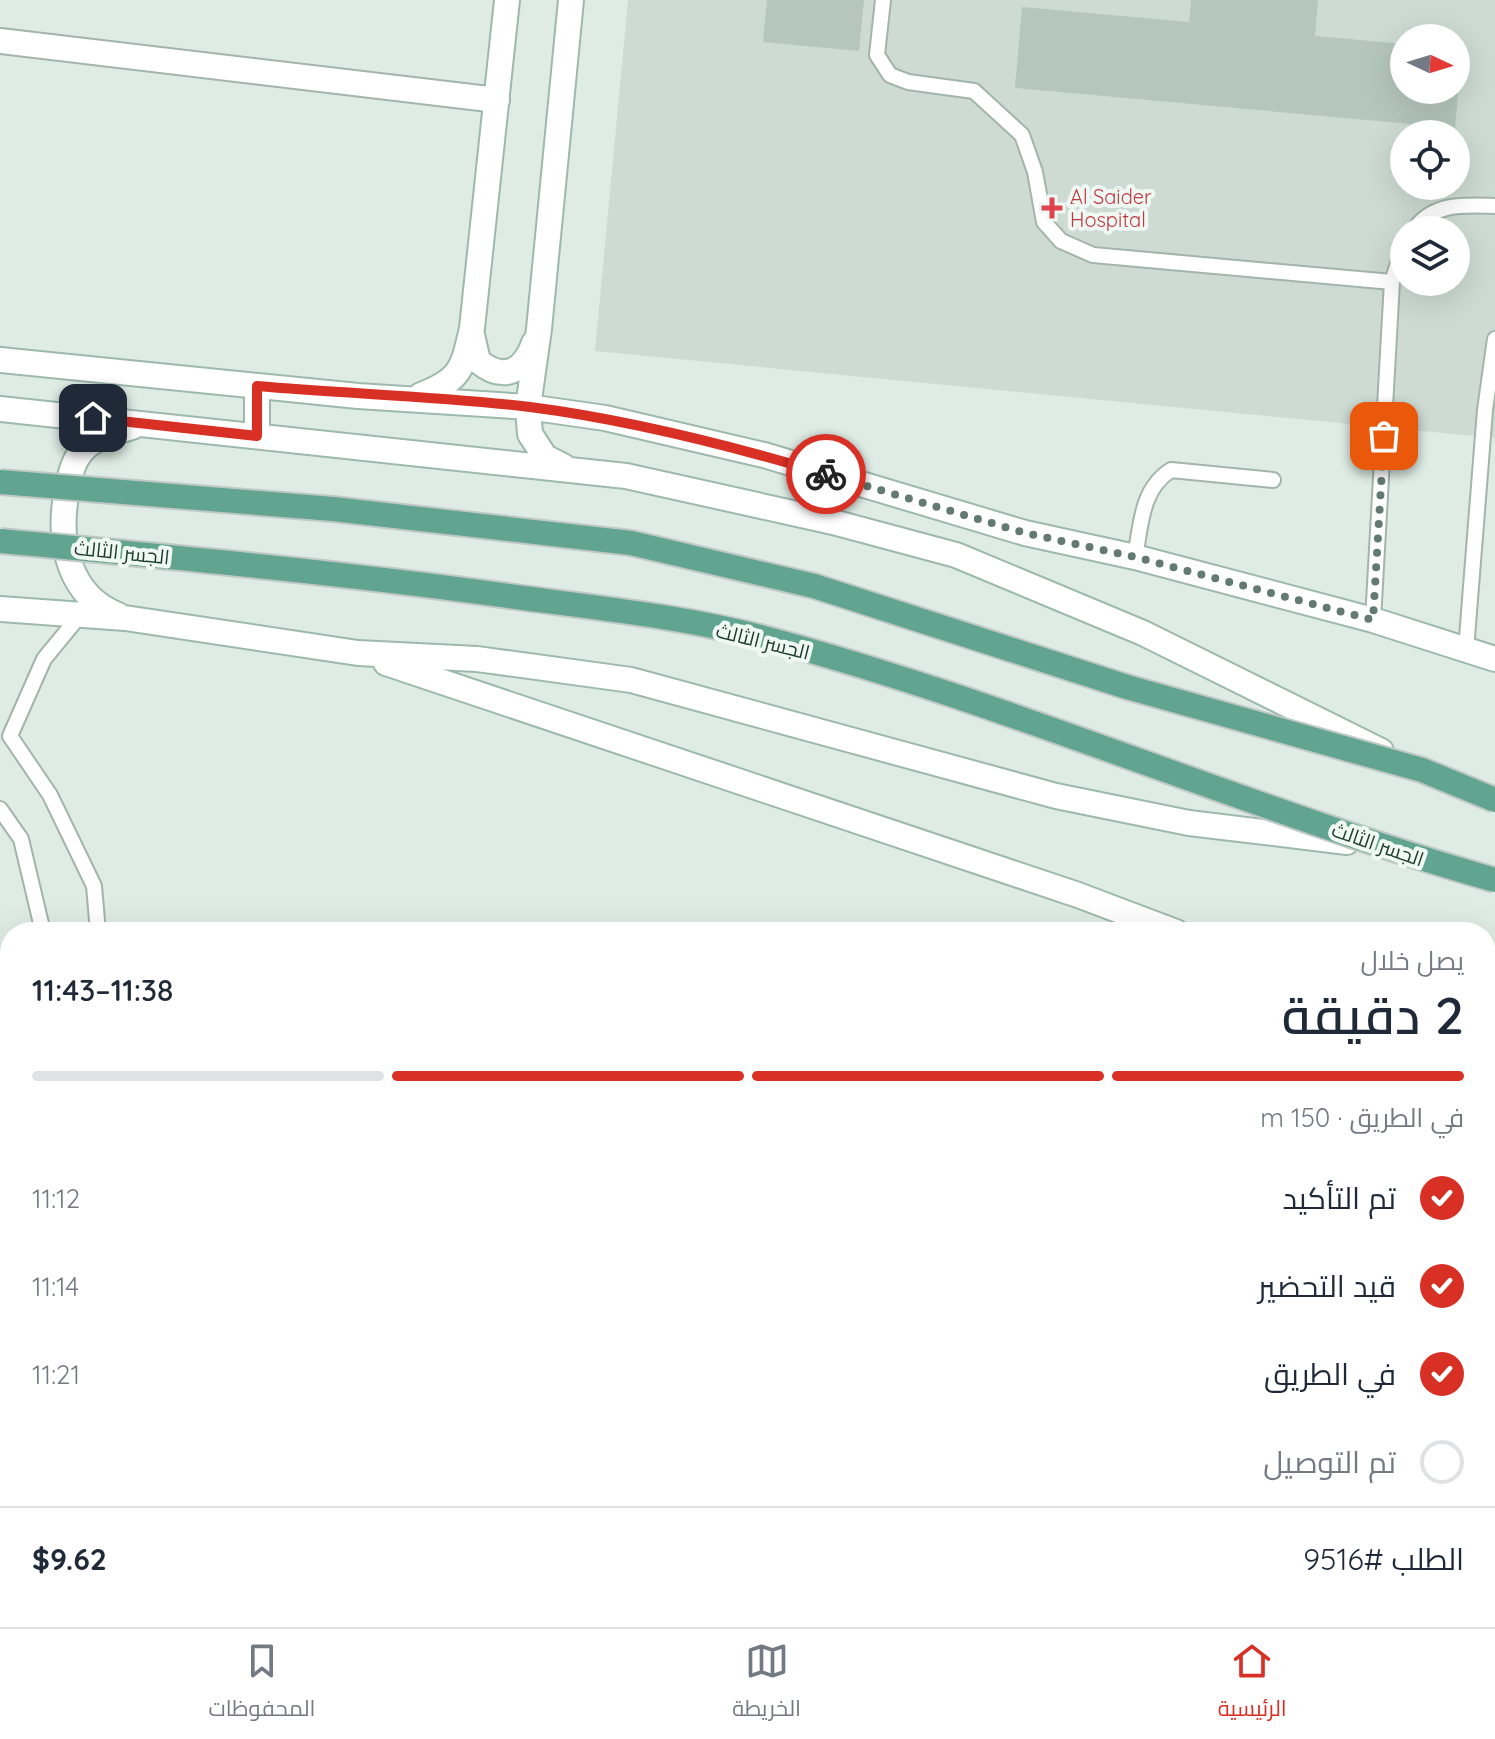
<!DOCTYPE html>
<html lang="ar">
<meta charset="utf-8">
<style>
:root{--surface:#fff;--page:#f6f6f7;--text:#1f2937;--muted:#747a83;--line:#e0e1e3;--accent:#d93025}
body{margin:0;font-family:Quicksand,Cairo,sans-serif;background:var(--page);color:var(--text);direction:rtl;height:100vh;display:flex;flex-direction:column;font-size:30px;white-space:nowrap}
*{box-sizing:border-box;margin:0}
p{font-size:26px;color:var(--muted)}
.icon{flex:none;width:44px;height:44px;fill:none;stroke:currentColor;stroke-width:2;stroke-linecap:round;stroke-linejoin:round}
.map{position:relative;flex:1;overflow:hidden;direction:ltr}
.sheet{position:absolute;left:0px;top:922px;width:1496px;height:706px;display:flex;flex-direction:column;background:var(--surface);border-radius:32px 32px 0 0;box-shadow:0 8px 32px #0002;direction:rtl}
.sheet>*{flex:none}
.needle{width:52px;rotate:94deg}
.controls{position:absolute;left:1390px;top:24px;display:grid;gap:16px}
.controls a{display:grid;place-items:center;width:80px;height:80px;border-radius:50%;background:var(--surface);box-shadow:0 8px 32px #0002;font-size:40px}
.pin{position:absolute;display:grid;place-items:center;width:68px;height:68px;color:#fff;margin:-34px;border-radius:16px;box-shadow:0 4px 12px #0006}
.courier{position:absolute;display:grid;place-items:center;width:80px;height:80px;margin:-40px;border:6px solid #d93025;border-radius:50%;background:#fff;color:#222;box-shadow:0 2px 10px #0007}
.overview em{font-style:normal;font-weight:600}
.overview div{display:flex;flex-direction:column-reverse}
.overview{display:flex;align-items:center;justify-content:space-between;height:136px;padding:0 32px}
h1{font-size:52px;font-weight:600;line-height:60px}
.bar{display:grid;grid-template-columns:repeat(4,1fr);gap:12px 8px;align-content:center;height:96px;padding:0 32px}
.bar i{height:10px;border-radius:6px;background:var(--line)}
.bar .selected{background:var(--accent)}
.bar p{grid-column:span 4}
.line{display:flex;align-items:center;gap:20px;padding:0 32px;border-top:2px solid var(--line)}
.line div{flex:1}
ol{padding:0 32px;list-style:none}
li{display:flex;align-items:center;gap:24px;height:88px}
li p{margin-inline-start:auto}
li .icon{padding:8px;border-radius:50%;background:var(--accent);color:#fff;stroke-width:4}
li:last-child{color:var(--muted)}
li i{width:44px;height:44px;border:4px solid var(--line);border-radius:50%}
.tab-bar{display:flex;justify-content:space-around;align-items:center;height:112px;border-top:2px solid var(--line);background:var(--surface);font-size:22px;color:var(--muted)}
.tab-bar a{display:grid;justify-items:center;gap:4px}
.tab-bar .selected{color:var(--accent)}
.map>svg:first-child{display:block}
.built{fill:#cddbd4;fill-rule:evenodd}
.building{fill:#b4c6be}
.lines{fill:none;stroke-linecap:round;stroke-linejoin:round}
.lane-casing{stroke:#a2b4ac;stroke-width:18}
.street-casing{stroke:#a2b4ac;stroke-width:28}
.secondary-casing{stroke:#9db8ad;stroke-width:28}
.lane{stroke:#fff;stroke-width:14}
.street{stroke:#fff;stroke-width:24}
.secondary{stroke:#fff;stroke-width:24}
.primary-bridge-casing{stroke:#c0c9c6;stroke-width:28;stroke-linecap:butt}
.primary-bridge{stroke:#61a48f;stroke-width:24}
.done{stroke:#627a71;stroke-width:8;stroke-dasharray:0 14.4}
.route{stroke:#d93025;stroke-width:10}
.health-dot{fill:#e0444e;stroke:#f0f8f3;stroke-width:3}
.labels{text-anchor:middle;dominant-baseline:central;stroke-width:8;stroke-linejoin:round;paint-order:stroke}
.health-label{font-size:20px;fill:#be3a42;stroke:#f0f8f3;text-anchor:start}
.street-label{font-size:20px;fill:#1f3d33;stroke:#f0f8f3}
</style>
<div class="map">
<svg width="1495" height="1627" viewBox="0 0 1495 1627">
<rect width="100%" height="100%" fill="#dfece5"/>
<path class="built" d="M628 0H1495V438L595 351ZM1404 38H1456V90H1404ZM1404 134H1456V186H1404ZM1404 230H1456V282H1404Z"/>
<path class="building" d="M767 0H864L859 51 763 42Z
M1191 0H1318L1315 36 1404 44V90H1456V49H1462L1455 128 1015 88 1022 7 1189 22Z"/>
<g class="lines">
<g class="lane-casing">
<path id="lane" d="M883 0 877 55 890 75 908 82 974 91 1022 135 1035 172 1044 222 1061 241 1093 255 1392 282 1373 620
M1414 230C1433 202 1465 205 1495 206
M1392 282 1404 245
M1135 557C1141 525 1141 489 1171 470L1273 480
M81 614 44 659 10 736 50 795 94 886 98 932
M1466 650 1485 410 1495 339
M0 809 21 839 43 932
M0 1410 10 1378
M509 1618 526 1627
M1106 1627 1111 1618"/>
</g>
<g class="street-casing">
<path id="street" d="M0 41 497 100"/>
</g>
<g class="secondary-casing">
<path id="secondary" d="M472 335 478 361C503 382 524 372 534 343
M0 360 358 396 528 407 605 418 764 455 1025 533 1135 557 1373 620 1495 659
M421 395C461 380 463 368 472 328L507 0
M0 409 626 476 833 522 956 555 1143 633 1381 751
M257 436V386
M563 466 545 457 530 434 528 407 539 329 571 0
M0 609 125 618 358 653 477 659 631 680 1056 796 1189 823 1347 842
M118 615C69 596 58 543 66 496 68 483 71 466 79 455 90 438 114 432 132 427
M386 663 1078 895 1176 932
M1486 1046 1495 1050"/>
</g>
<use href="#lane" class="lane"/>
<use href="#street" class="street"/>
<use href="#secondary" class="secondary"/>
<g class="primary-bridge-casing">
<path id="primary-bridge" d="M0 482 333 509 631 543 814 586 1127 687 1422 770 1495 800
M0 541C172 557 344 573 516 597 599 608 686 617 768 639 1015 705 1249 810 1495 880"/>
</g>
<use href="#primary-bridge" class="primary-bridge"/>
</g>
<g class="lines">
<path class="done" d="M826 474 1025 533 1135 557 1373 620 1384 436"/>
<path class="route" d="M93 418 257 436V386C348 394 439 396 530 407 631 420 729 445 826 474"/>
</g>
<path class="health-dot" d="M1048 196h8v8h8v8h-8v8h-8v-8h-8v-8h8z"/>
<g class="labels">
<g class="health-label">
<text x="1070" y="196">ِAl Saider<tspan x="1070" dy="23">Hospital</tspan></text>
</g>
<g class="street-label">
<text transform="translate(122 552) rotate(6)">الجسر الثالث</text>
<text transform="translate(763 641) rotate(14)">الجسر الثالث</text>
<text transform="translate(1378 844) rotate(19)">الجسر الثالث</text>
</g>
</g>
</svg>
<div class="controls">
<a><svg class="needle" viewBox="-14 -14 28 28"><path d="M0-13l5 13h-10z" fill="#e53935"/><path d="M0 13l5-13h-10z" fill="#747a83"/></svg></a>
<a><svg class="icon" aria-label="locate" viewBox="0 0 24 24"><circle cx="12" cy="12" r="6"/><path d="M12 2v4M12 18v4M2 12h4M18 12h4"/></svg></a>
<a><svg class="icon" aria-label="layers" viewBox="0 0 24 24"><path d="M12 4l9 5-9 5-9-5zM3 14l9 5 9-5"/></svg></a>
</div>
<div class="pin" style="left:1384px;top:436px;background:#ea580c"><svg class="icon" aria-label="bag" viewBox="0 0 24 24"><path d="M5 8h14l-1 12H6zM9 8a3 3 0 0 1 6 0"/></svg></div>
<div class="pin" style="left:93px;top:418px;background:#1f2937"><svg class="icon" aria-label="home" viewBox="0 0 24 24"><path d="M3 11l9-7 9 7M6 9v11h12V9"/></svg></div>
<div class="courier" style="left:826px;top:474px"><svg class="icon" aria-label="bike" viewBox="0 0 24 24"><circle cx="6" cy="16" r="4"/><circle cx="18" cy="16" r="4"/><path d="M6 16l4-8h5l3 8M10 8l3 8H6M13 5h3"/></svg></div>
<section class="sheet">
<div class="overview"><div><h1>2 دقيقة</h1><p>يصل خلال</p></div><em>11:38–11:43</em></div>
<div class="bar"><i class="selected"></i><i class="selected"></i><i class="selected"></i><i></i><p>في الطريق · 150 m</p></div>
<ol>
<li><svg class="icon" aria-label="check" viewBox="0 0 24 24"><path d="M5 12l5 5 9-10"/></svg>تم التأكيد<p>11:12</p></li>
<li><svg class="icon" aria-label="check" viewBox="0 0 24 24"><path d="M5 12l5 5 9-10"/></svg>قيد التحضير<p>11:14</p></li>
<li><svg class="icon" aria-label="check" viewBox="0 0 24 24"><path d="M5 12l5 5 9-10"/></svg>في الطريق<p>11:21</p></li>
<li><i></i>تم التوصيل</li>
</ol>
<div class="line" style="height:104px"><div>الطلب #9516</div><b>$9.62</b></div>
</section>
</div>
<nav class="tab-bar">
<a class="selected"><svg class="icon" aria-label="home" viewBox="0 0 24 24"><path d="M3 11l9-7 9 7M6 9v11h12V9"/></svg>الرئيسية</a>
<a><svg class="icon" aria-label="map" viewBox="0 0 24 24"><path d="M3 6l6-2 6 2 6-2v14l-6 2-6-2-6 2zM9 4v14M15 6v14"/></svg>الخريطة</a>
<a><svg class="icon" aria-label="saved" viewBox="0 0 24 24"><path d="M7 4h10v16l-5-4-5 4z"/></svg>المحفوظات</a>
</nav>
